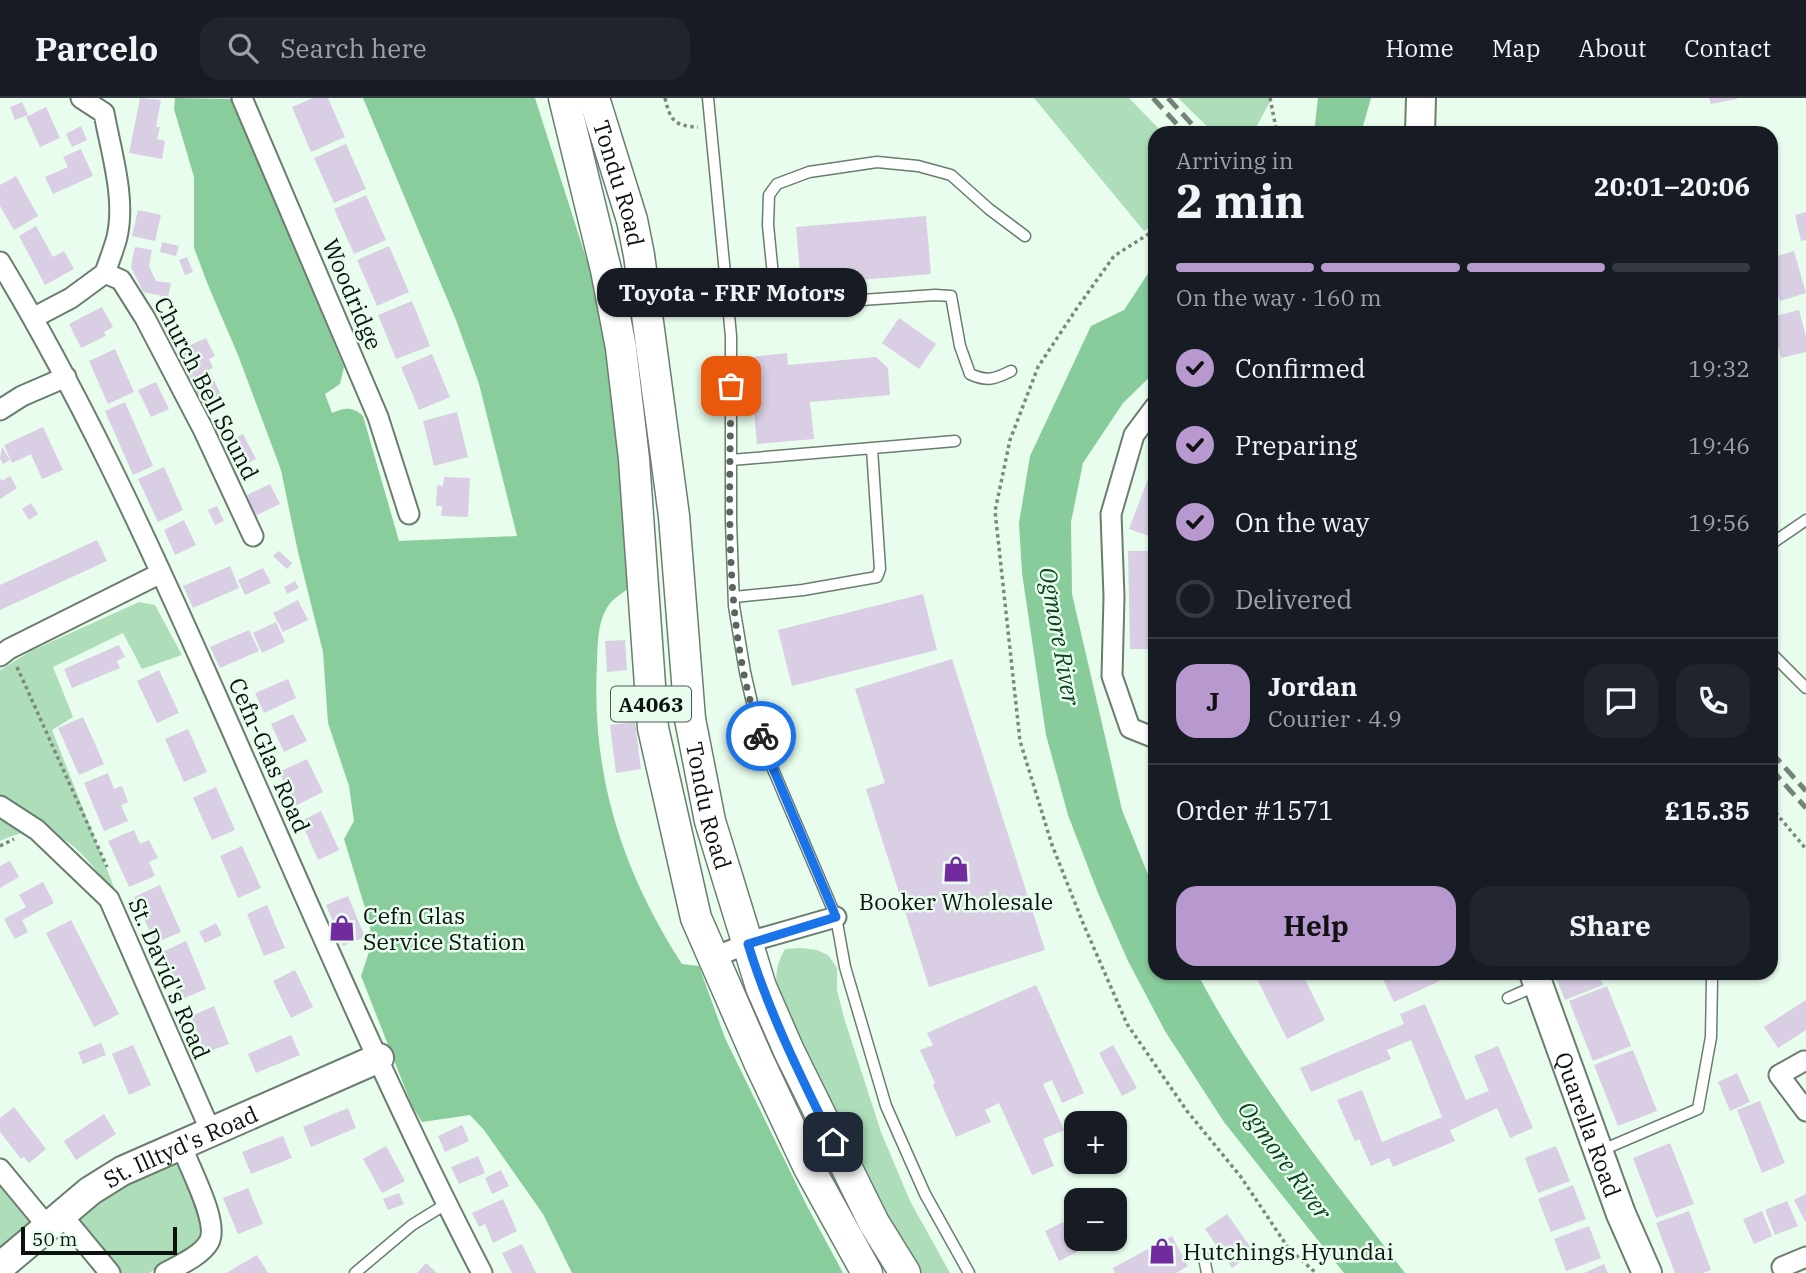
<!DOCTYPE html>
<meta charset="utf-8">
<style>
:root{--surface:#171b24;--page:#20242c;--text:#f1f3f6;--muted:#9ea1a6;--line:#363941;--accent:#b899cf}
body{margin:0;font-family:"IBM Plex Serif",serif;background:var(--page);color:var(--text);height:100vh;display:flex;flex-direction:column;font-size:26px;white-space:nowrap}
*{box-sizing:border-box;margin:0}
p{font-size:23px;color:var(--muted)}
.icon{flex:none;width:38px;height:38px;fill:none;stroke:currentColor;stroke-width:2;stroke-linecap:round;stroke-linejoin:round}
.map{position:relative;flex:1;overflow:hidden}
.drawer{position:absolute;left:1148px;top:28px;width:630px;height:854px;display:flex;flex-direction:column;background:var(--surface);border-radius:21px;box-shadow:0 2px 5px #0004}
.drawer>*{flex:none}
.controls{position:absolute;left:1064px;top:1013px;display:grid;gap:14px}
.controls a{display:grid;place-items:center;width:63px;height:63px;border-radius:14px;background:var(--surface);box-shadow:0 2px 5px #0004;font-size:35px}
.scale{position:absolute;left:21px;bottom:18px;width:156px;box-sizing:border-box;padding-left:7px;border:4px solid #0c130e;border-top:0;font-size:19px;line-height:24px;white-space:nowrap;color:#0c130e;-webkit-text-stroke:5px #e8fded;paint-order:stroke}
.pin{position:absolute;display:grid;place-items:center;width:60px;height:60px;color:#fff;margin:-30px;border-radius:14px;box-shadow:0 4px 10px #0006}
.courier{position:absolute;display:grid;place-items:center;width:70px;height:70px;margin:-35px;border:5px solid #1a73e8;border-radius:50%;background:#fff;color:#222;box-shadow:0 2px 9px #0007}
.bubble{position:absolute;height:49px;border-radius:21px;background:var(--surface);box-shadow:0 2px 5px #0004;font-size:23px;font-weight:700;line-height:49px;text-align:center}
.summary em{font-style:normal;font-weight:700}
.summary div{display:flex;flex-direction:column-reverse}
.summary{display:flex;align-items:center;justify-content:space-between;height:119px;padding:0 28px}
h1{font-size:46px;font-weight:700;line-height:52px}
.bar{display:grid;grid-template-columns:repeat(4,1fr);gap:10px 7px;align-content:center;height:84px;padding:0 28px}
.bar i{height:9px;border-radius:5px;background:var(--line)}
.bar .selected{background:var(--accent)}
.bar p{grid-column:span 4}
.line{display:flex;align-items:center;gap:18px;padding:0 28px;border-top:2px solid var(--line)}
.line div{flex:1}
.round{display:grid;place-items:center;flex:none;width:74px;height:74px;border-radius:21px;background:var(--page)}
ol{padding:0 28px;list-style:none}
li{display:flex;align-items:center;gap:21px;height:77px}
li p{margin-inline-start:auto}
li .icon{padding:7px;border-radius:50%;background:var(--accent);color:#111;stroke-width:4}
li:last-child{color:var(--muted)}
li i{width:38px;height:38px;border:4px solid var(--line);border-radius:50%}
.cta{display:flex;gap:14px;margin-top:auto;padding:14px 28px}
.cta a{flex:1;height:80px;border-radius:21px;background:var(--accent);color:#111;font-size:28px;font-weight:700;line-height:80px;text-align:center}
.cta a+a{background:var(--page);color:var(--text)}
header{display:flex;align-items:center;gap:42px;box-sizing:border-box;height:98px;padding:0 35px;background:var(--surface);border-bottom:2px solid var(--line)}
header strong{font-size:33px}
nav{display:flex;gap:38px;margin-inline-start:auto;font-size:24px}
.search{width:490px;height:63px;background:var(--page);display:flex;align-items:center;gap:18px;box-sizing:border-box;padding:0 24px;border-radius:21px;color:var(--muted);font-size:26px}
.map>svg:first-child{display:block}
.green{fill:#adddb9}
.forest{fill:#89cd9c}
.water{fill:#88cc9b}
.building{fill:#d9cee3}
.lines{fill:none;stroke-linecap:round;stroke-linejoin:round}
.lane-casing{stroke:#6a7d6f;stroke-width:13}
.street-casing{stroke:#6a7d6f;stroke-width:23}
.secondary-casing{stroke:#6a7d6f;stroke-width:32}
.primary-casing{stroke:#6a7d6f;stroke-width:33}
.path{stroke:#7b897e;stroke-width:3.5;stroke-dasharray:3.5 3.5;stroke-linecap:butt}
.lane{stroke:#fff;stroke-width:10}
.street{stroke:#fff;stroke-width:19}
.secondary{stroke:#fff;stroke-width:28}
.primary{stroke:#fff;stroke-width:30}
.rail{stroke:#758278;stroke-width:5;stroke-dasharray:14 7;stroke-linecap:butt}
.done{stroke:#59655c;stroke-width:7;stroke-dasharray:0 12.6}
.route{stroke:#1a73e8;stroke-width:9}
.labels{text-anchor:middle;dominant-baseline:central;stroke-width:5;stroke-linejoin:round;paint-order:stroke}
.shield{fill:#e8fded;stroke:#4e5951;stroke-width:2}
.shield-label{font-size:21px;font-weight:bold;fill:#0c130e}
.street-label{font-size:23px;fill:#0c130e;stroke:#e8fded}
.poi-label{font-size:23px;fill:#0c130e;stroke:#e8fded;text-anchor:start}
.water-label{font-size:24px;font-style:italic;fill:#0d4122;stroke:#e8fded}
</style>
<header>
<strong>Parcelo</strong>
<div class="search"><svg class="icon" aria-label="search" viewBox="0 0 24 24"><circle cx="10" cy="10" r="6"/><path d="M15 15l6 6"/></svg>Search here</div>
<nav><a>Home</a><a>Map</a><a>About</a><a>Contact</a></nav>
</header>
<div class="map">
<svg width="1806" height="1175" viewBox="0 0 1806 1175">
<rect width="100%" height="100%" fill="#e8fded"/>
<path class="green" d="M1034 0H1129L1163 35H1155V125L1144 133Z
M1178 0H1272L1253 35H1214Z
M139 504 155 507 182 557 142 571 123 535 53 569 73 619 52 632 117 797C82 756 59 714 0 743V572L31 553Z
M801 850 817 852 828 857 837 870V892L844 920 881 1034 910 1103 950 1175H920C866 1083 822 988 777 892 775 876 777 865 785 851Z
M174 1065 179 1069 203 1119 205 1130 198 1146 149 1175H119L78 1123 79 1118 112 1092Z
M0 1080 31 1117 30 1129 0 1154Z"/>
<path class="forest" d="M175 0 232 1 344 269 340 286 325 296 332 315C344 310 352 308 363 318L399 443 517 438 479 286 456 222 363 0H535L595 188 610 275 632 488C625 493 617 498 611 504 597 521 598 545 597 565 591 677 622 773 682 866L699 868 725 940 807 1108 843 1175H572L543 1116 484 1032 470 1017 422 1024 412 1008 361 878 372 845 369 823 344 741 354 723 349 688 328 625 323 554 298 454 281 372 238 257 208 187 194 150V79L174 11Z"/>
<path class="water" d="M1318 0H1371L1361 35H1314Z
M1155 165V274L1123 305 1083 365 1071 424 1072 496 1122 712 1155 794V875H1197C1254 983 1331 1078 1405 1175H1344L1224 1024 1165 933 1128 863 1098 795 1068 717 1046 637 1022 475 1019 425 1030 358 1091 228 1124 212Z"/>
<path class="building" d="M140 0 161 2 156 29H160L157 41 165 43 162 61 129 55Z
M313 0H328L345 39 311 54 292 9Z
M1709 0H1737V1L1711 6Z
M22 4 28 17 15 22 10 9Z
M46 9 60 40 40 49 26 19Z
M81 28 87 42 72 49 66 36Z
M346 46 366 91 334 105 314 60Z
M81 51 93 78 53 96 45 79 68 69 63 59Z
M16 78 38 118 14 132 0 108V87Z
M366 97 386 142 354 156 334 111Z
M138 112 161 117 155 143 132 138Z
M1806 114V142L1801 143 1795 117Z
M926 118 931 176 801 187 796 129Z
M36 128 53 159 64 153 74 171 45 187 19 138Z
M162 144 179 148 176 158 160 154Z
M389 148 409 194 377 208 357 162Z
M135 149 152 152 149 168 156 183 171 185 168 199 143 194 131 169Z
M1794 153 1806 195 1780 203 1771 174V160Z
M187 159 193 174 185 177 179 162Z
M412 203 430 248 396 261 378 217Z
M102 209 113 229 104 234 106 238 81 250 69 226Z
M1799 212 1806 239V254L1781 260 1771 219Z
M899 220 936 246 919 271 882 245Z
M206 240 215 258 209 261 213 270 209 272 222 299 203 307 177 253Z
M115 251 134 294 108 306 89 263Z
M787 255 788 267 876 259 888 270 890 297 810 304 814 341 757 346 749 259Z
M432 256 450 299 419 312 401 269Z
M156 284 169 311 151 319 138 292Z
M125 304 153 368 133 377 105 313Z
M457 314 468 359 434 368 423 323Z
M43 329 63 372 42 381 31 356 12 365 4 347Z
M243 336 256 361 239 370 227 344Z
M2 349 10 362 3 366 0 360Z
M164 369 183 412 158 424 138 381Z
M1151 373 1155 374V422L1149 438 1129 431Z
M10 378 17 390 0 401V380L2 383Z
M444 379 470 380 468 419 441 418 442 408H436L437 387 443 388Z
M270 386 280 406 255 418 245 398Z
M31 405 38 416 29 422 22 411Z
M217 408 224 423 215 427 208 412Z
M184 422 196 447 175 457 164 432Z
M97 442 107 463 0 512V487Z
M279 453 292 465 287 471 273 458Z
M1128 453H1154L1155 551H1130Z
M230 468 239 490 193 510 183 488Z
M263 470 271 485 245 497 238 482Z
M295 483 299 490 287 496 284 489Z
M923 496 937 552 792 588 778 532Z
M298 502 308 522 283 534 273 515Z
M276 524 285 544 262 555 253 535Z
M249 532 259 553 220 570 210 549Z
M625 542 627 572 607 574 605 543Z
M119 547 125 559 117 563 120 570 72 590 64 571Z
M952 561 1045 852 929 889 866 691 885 685 855 591Z
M159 572 179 615 157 625 137 583Z
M1155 575V595L1147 591Z
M288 581 296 600 264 615 255 595Z
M293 616 307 643 284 654 271 626Z
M83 619 104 666 79 677 58 630Z
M635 624 641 671 616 675 610 627Z
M188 631 207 674 184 684 165 641Z
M307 661 323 694 295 708 279 674Z
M108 675 114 691 122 688 128 704 121 707 128 723 104 733 84 685Z
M216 689 235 732 212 742 193 700Z
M321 713 339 752 318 762 301 723Z
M134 732 140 746 149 742 158 760 149 764 155 778 129 789 108 743Z
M242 748 261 790 238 800 220 758Z
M10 763 19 779 0 790V768Z
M43 784 54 805 22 822 28 834 15 841 4 821 26 809 19 797Z
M160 787 181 834 155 845 134 799Z
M348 798 365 839 343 848 326 807Z
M267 807 285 850 264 858 247 816Z
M71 822 119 916 94 929 46 835Z
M216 825 222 837 205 845 199 834Z
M186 843 206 891 182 901 162 854Z
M295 872 313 909 291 920 273 883Z
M1254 875H1302L1325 922 1287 941Z
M1380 875H1457L1394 904Z
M1554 875H1598L1603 887 1565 902Z
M1036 887 1084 995 1062 1005 1052 982 1043 986 1064 1032 1043 1041 1054 1068 1032 1077 999 1005 985 1012 991 1024 956 1039 933 987 935 985 920 952 933 947 927 935Z
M1607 888 1631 948 1593 963 1569 903Z
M1806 902V932L1778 950 1764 929Z
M1425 906 1466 1002 1489 993 1474 958 1498 948 1533 1030 1510 1040 1497 1010 1450 1032 1455 1043 1393 1069 1389 1060 1371 1068 1359 1041 1355 1043 1337 1002 1362 992 1382 1044 1442 1019 1411 942 1387 952 1391 961 1311 994 1300 970 1404 926 1400 916Z
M214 908 229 946 205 955 191 918Z
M291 937 300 957 256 975 248 956Z
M101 945 106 957 83 966 78 954Z
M133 947 151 987 129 997 112 956Z
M1113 947 1137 990 1122 998 1099 955Z
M1633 952 1657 1013 1618 1028 1594 967Z
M1737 975 1750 1004 1730 1013 1718 984Z
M1760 1003 1785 1065 1762 1075 1737 1012Z
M14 1009 46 1051 29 1065 24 1059 21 1061 0 1034V1020Z
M348 1010 356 1030 311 1049 303 1029Z
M104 1016 116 1036 76 1062 64 1043Z
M462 1027 469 1043 445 1054 438 1038Z
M283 1038 292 1060 251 1076 242 1054Z
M1670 1045 1694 1106 1656 1120 1633 1060Z
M386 1048 405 1083 382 1095 363 1061Z
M1556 1048 1570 1083 1538 1095 1525 1060Z
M478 1058 485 1075 459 1086 451 1069Z
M501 1072 509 1088 492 1096 485 1080Z
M1573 1087 1586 1121 1551 1134 1538 1101Z
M248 1090 263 1126 238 1136 223 1100Z
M399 1095 404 1106 388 1112 383 1101Z
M1806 1096V1125L1794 1102Z
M503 1101 517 1133 493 1145 485 1126 479 1129 472 1115Z
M1787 1103 1798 1128 1775 1137 1765 1112Z
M1689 1113 1711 1172 1703 1175H1675L1656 1125Z
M1762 1113 1772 1138 1754 1146 1743 1121Z
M1227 1116 1254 1154 1232 1170 1205 1131Z
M1063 1124 1077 1154 1059 1163 1045 1133Z
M1589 1128 1601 1160 1566 1173 1554 1141Z
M1172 1138 1188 1168 1176 1175H1115L1113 1170Z
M522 1146 536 1175H512L502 1155Z
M257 1157 268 1175H226Z
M426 1165 437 1175H417Z
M1604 1166 1608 1175H1584Z"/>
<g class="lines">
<g class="lane-casing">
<path id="lane" d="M708 0 731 238V423L734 508 745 574 756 622 772 669 836 819 845 869 886 1008 925 1096 969 1175
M776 208 768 127 769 97 777 86 809 74 877 64 918 68 951 77 989 111 1025 138
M728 211 935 197 951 198 960 248 970 276C987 284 995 281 1011 273
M731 362 955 343
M1771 446 1806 422
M734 499 803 492 877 479 880 471 872 351
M1771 555 1806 590
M1508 900 1538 887
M1600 1053 1698 1011 1711 939 1712 882 1709 875
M1204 1160 1207 1175
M355 1175 412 1127 446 1106"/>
</g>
<g class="street-casing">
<path id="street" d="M81 0 104 15C111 54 126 100 117 139 114 151 109 163 105 175L121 182 145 220 203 331 253 438
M242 0 378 319 409 416
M0 164C79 295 143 433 205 572 295 773 380 979 482 1175
M33 220 71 200 105 175
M1155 309 1134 337 1111 416 1114 499 1112 578 1130 630 1155 640
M0 312 22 298 66 279
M0 558 9 551 161 475
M0 708 37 732 109 801 211 1034
M712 860 759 841 836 819
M1804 963 1779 977 1806 1013
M0 1071 48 1129
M62 1117 110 1175
M1782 1169 1806 1159
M165 1175C179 1167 201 1158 209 1144 220 1124 188 1068 181 1046"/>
</g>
<g class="secondary-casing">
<g id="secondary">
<path d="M1420 35 1421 0"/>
<path id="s1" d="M1534 875 1621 1116 1647 1175"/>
<path id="s2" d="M0 1169 90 1093 122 1073 379 960"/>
</g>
</g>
<g class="primary-casing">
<g id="primary">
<path d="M564 0 606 172 621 250 634 361 653 630 696 820 759 964 809 1070 867 1175"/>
<path id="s3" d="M594 0 632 122 639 157 674 418 690 621 710 723 761 889 789 953 874 1125 905 1175"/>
</g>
</g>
<path class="path" d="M665 0C670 22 674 28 698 29
M1270 0 1277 35
M1155 132 1114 158 1077 210 1038 269 1010 342 995 413 1020 643 1052 747 1083 825 1127 926 1187 1013 1241 1079 1289 1151 1316 1175
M17 569 107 769
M1771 709 1806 751
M0 748 14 741"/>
<use href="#lane" class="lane"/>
<use href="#street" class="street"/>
<use href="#secondary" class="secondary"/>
<use href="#primary" class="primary"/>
<path class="rail" d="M1153 0 1185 35
M1168 0 1200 35
M1771 654 1806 693
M1771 671 1806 710"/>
</g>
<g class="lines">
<path class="done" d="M731 288C730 403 722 528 761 638"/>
<path class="route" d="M761 638 772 668 836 819 748 846C769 915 801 979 833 1044"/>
</g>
<defs>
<g id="shop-bare" transform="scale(2.1)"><path d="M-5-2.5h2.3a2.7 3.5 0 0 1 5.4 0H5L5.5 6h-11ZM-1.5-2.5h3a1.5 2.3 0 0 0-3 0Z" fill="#722b9f" stroke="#e8fded" stroke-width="2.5" paint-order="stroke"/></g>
</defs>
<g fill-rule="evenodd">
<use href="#shop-bare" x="956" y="771"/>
<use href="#shop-bare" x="342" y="830"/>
<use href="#shop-bare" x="1162" y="1153"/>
</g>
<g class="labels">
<rect class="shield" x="611" y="588.5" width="80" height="35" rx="5"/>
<g class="shield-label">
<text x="651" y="606">A4063</text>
</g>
<g class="street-label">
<text stroke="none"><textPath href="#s3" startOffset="89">Tondu Road</textPath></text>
<text transform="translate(353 196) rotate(67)">Woodridge</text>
<text transform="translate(207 290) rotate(63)">Church Bell Sound</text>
<text transform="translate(270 657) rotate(66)">Cefn-Glas Road</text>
<text stroke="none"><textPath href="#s3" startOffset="719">Tondu Road</textPath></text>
<text transform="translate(170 880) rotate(67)">St. David's Road</text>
<text stroke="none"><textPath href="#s1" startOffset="161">Quarella Road</textPath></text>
<text stroke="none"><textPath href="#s2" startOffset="219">St. Illtyd's Road</textPath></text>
</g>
<g class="poi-label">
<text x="956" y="803" text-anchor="middle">Booker Wholesale</text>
<text x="363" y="817">Cefn Glas<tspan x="363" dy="26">Service Station</tspan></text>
<text x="1183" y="1153">Hutchings Hyundai</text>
</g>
<g class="water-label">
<text transform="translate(1060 538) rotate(80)">Ogmore River</text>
<text transform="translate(1285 1062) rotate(54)">Ogmore River</text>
</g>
</g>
</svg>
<div class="controls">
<a>+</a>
<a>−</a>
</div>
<div class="scale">50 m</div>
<div class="pin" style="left:731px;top:288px;background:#ea580c"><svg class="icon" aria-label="bag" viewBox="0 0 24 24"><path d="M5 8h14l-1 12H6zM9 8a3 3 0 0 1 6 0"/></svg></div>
<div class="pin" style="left:833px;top:1044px;background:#1f2937"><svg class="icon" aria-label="home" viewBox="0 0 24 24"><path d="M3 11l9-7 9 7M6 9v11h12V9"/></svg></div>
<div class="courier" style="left:761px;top:638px"><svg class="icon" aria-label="bike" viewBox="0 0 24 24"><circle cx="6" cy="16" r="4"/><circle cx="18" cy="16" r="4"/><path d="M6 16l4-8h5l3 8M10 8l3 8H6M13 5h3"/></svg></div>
<div class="bubble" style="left:597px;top:170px;width:270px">Toyota - FRF Motors</div>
<section class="drawer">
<div class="summary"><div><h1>2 min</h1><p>Arriving in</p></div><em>20:01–20:06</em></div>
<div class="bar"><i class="selected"></i><i class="selected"></i><i class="selected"></i><i></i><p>On the way · 160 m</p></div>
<ol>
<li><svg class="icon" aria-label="check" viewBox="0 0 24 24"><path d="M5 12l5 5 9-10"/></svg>Confirmed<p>19:32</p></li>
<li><svg class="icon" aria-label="check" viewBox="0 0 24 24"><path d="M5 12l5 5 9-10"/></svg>Preparing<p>19:46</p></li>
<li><svg class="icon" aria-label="check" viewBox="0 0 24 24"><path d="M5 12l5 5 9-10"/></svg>On the way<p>19:56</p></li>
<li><i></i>Delivered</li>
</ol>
<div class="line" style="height:126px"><b class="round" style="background:var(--accent);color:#111">J</b><div><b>Jordan</b><p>Courier · 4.9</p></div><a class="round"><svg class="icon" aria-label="chat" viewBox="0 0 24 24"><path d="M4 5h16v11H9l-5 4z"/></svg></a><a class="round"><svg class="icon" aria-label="phone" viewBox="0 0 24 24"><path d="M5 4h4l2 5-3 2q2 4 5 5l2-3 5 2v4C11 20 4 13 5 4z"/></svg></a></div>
<div class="line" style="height:91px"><div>Order #1571</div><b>£15.35</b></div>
<div class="cta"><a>Help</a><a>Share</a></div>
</section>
</div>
